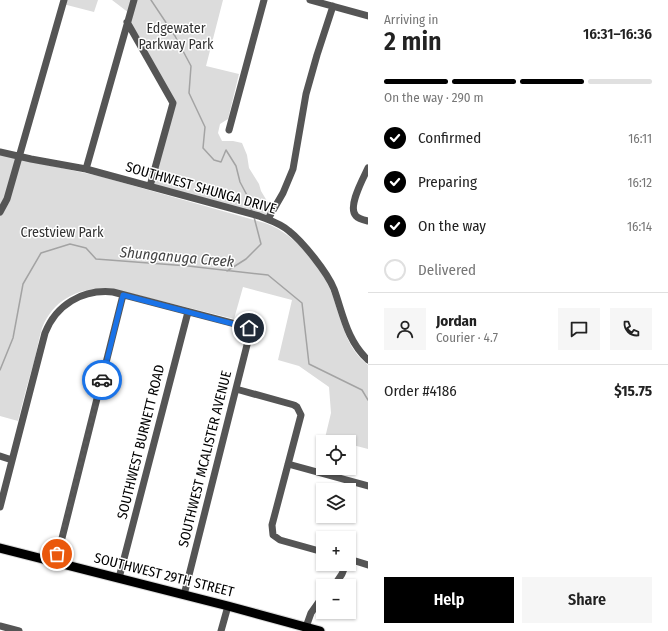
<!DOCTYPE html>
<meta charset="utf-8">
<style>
:root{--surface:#fff;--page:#f6f6f6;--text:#222;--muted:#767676;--line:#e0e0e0;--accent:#000}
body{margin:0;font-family:"Fira Sans Condensed",sans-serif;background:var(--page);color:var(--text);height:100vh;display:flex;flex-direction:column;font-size:15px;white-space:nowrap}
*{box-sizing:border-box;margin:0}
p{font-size:13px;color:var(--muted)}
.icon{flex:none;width:22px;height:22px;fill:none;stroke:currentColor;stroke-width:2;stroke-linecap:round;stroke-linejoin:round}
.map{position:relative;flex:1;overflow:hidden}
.side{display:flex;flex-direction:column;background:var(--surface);width:300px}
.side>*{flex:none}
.fabs{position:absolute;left:316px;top:435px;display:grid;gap:8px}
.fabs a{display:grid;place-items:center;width:40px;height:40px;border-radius:0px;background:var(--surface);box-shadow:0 1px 3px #0004;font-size:20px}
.pin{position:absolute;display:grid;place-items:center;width:34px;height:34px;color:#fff;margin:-17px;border:2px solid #fff;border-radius:50%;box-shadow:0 1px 4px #0007}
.courier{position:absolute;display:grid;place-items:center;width:40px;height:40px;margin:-20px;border:3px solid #1a73e8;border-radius:50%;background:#fff;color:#222;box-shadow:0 1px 5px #0007}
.summary em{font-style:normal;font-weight:600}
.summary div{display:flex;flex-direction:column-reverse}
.summary{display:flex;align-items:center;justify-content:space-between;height:68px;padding:0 16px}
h1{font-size:26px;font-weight:600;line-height:30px}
.bar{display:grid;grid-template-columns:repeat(4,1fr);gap:6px 4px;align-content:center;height:48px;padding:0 16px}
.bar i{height:5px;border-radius:3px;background:var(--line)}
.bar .active{background:var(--accent)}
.bar p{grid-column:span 4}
.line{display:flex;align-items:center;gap:10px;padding:0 16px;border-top:1px solid var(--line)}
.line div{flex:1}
.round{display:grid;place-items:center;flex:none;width:42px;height:42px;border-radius:0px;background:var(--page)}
ol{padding:0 16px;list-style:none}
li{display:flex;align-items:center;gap:12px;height:44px}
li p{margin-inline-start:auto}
li .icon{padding:4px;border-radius:50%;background:var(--accent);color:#fff;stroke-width:4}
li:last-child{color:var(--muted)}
li i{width:22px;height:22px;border:2px solid var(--line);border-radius:50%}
.primary-button{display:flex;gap:8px;margin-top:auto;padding:8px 16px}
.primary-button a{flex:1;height:46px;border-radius:0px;background:var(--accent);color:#fff;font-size:16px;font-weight:600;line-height:46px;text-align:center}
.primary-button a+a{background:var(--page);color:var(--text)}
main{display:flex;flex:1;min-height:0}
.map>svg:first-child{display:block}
.green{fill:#dcdcdc}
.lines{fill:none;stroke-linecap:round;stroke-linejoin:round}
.stream{stroke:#a3a3a3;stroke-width:1.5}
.major-casing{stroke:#dbdbdb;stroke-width:11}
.minor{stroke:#555;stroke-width:7}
.major{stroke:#000;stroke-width:9}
.done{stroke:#595959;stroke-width:4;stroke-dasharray:0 7.2}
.route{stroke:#1a73e8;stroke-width:5}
.labels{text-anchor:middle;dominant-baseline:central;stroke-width:3;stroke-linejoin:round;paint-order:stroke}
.park-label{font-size:14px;fill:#333;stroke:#fff}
.street-label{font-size:14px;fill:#000;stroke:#fff}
.water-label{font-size:15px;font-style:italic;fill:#444;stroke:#fff}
</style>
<main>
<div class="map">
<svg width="368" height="631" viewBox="0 0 368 631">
<rect width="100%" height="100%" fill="#fff"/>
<path class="green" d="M64 0H98L94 12 63 4Z
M112 0H223L206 66 239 74 228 119 220 124 218 133 222 141H233L242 143 247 155 249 168 259 184 261 191 270 206 274 210 268 219 150 186 173 103 127 22 129 13Z
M0 155 99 176 265 223C291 232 313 257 326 281 331 290 335 302 338 313 345 333 350 351 368 365V449L349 444V442H341L325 438 331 413 329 387 299 366 278 360 292 300 243 287 234 319 117 290C85 285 55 296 42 328 39 338 37 349 35 358 29 379 23 400 18 421L0 416Z"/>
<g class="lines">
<path class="stream" d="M151 0 175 36 191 66 189 93 205 127 203 148 214 160 221 162 226 150 236 166 240 182 249 199 252 212
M227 271 246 259 261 244 254 217
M0 370 13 338 23 284 41 253 70 244 86 248 96 259 188 266 268 275 302 303 309 364 362 390 368 400"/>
<g class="major-casing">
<path id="major" d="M0 548 228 606 320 631"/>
</g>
<path class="minor" d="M310 0 368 16
M127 22 173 103 150 186
M229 130 264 0
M0 152 31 159 86 169 259 216C269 220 280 223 289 231 303 242 327 272 334 289 343 314 347 341 368 360
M368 168C363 179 347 207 356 216 359 219 364 220 368 221
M86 169 134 0
M0 212 7 199 64 0
M268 219 283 193 293 169 306 94 317 55 333 6
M236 389 294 405 297 407 301 415 272 525 273 535 280 540 323 552
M0 456 12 460
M288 464 368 486
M0 507 45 333C56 305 82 289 113 292L247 327 249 328 250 333 184 595
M349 559 368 565
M56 562 123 295
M119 578 188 312
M334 586 342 574 346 564
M0 626 19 631
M306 627 311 613 323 596
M221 631 228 606"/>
<use href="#major" class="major"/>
</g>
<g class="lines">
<path class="done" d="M57 554 102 380"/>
<path class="route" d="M102 380 123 295 249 328"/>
</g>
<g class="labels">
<g class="park-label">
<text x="176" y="28">Edgewater<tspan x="176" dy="16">Parkway Park</tspan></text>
<text x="62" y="232">Crestview Park</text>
</g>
<g class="street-label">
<text transform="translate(201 188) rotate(16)">SOUTHWEST SHUNGA DRIVE</text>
<text transform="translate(141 442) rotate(-76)">SOUTHWEST BURNETT ROAD</text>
<text transform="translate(205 459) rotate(-76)">SOUTHWEST MCALISTER AVENUE</text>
<text transform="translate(164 575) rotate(14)">SOUTHWEST 29TH STREET</text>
</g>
<g class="water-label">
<text transform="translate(177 257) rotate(5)">Shunganuga Creek</text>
</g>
</g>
</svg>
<div class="fabs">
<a><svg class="icon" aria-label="locate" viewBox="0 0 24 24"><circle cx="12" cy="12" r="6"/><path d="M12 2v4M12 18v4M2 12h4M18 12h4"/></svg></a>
<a><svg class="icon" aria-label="layers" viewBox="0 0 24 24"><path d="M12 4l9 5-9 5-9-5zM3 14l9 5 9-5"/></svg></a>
<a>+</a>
<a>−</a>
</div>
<div class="pin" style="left:57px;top:554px;background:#ea580c"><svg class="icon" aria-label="bag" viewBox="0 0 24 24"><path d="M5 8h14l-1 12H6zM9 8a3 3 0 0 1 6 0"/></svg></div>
<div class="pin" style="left:249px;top:328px;background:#1f2937"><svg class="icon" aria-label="home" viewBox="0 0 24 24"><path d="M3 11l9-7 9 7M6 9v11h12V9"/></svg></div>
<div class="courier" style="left:102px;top:380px"><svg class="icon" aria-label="car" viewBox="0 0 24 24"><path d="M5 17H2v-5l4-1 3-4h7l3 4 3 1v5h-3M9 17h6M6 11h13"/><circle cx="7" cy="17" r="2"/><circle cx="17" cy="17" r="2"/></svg></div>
</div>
<section class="side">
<div class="summary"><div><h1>2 min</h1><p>Arriving in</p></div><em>16:31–16:36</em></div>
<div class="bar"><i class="active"></i><i class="active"></i><i class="active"></i><i></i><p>On the way · 290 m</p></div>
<ol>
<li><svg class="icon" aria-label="check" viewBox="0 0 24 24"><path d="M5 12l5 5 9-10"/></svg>Confirmed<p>16:11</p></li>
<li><svg class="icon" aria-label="check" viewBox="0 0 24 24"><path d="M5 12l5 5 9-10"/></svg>Preparing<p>16:12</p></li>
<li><svg class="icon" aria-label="check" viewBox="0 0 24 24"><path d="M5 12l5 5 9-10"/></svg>On the way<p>16:14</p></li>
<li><i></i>Delivered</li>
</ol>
<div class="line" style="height:72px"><a class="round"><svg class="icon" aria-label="person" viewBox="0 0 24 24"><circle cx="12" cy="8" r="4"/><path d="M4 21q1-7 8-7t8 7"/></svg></a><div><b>Jordan</b><p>Courier · 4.7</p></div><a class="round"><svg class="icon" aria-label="chat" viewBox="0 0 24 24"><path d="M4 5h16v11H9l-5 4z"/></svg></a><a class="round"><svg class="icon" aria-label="phone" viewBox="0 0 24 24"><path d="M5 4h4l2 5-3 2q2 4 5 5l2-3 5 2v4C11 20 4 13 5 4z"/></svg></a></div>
<div class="line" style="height:52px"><div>Order #4186</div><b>$15.75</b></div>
<div class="primary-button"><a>Help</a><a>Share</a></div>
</section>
</main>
